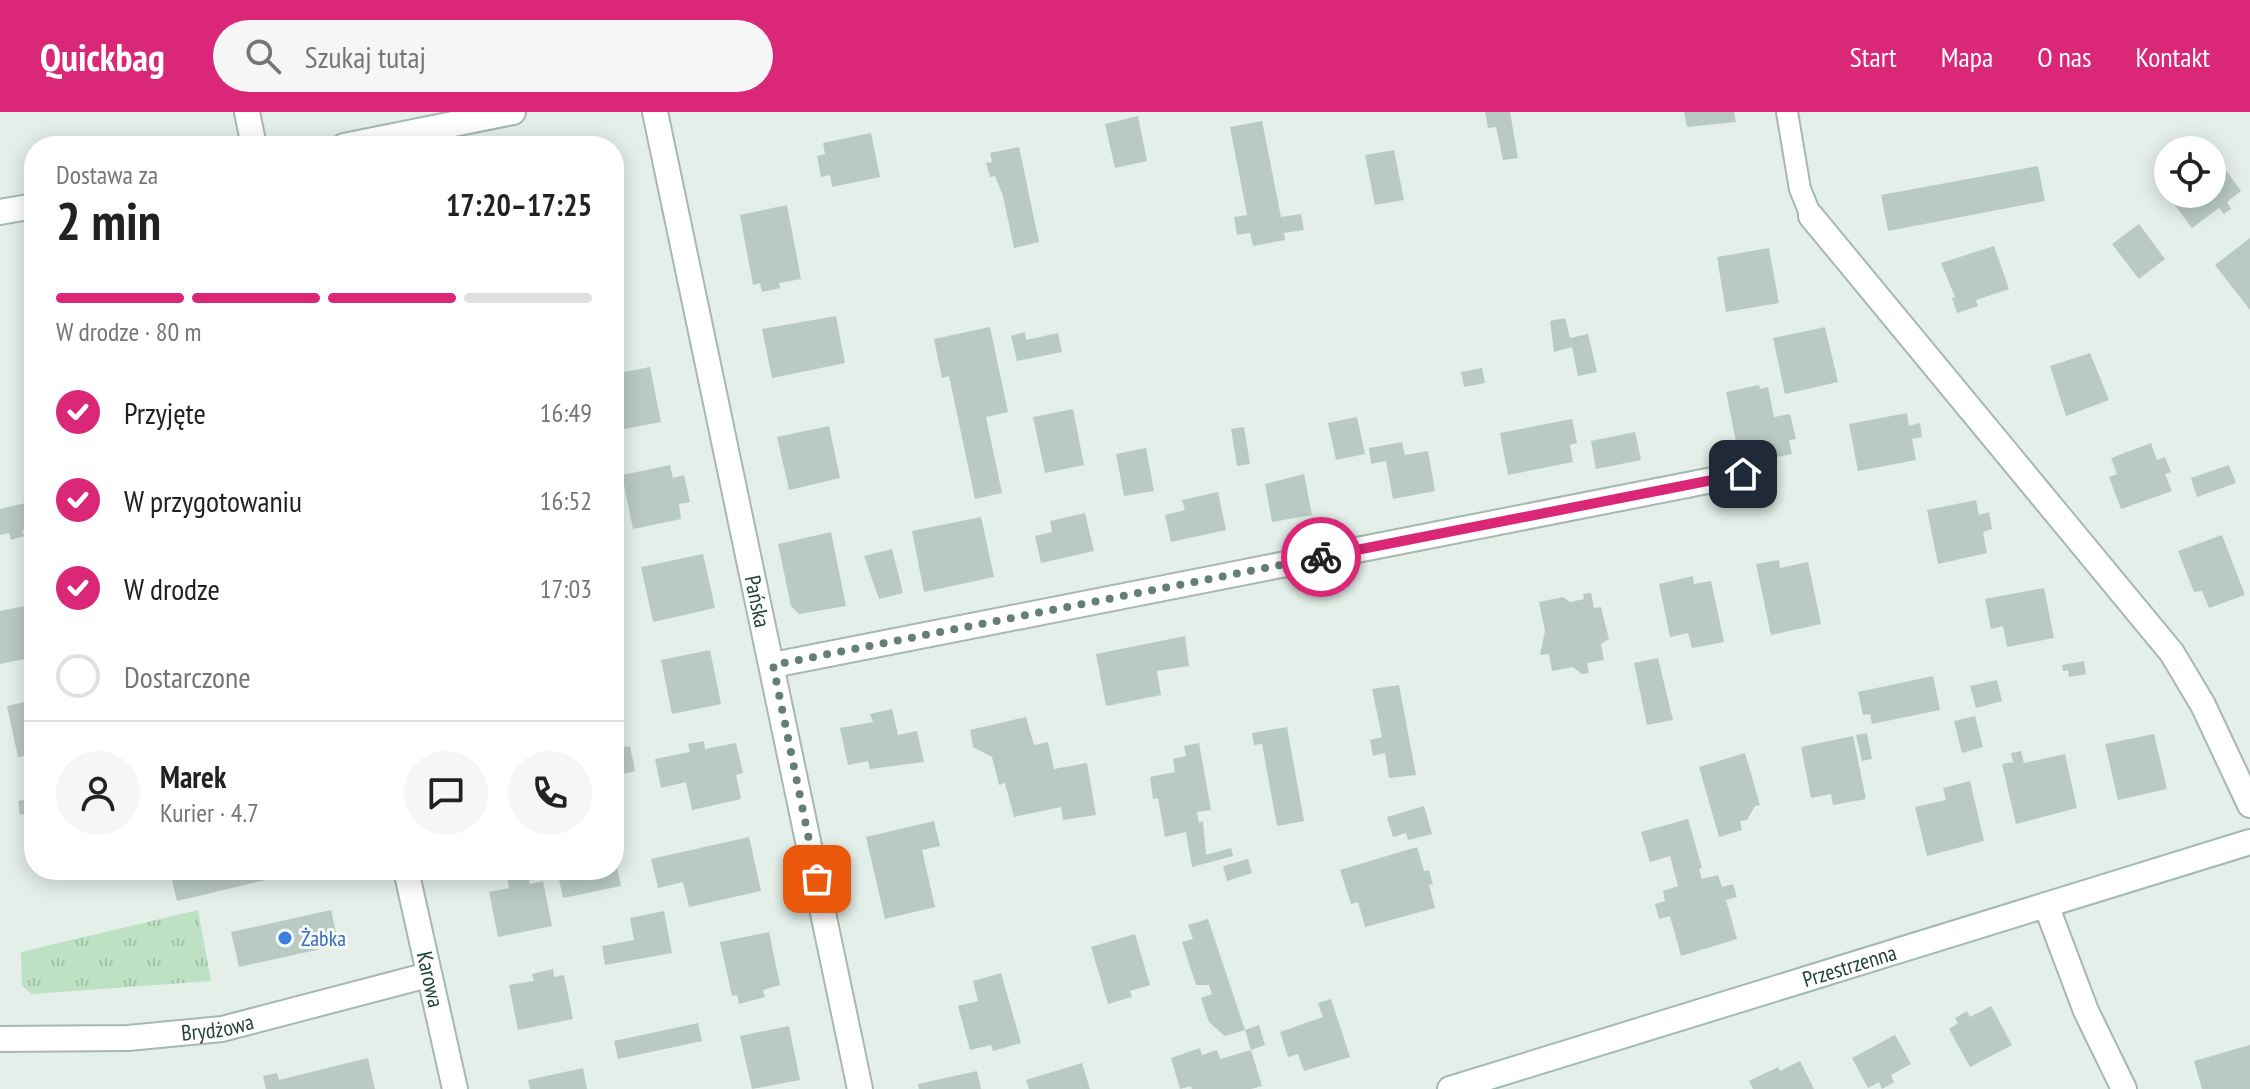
<!DOCTYPE html>
<html lang="pl">
<meta charset="utf-8">
<style>
:root{--surface:#fff;--page:#f6f6f6;--text:#222;--muted:#767676;--line:#e0e0e0;--accent:#db2777}
body{margin:0;font-family:"PT Sans Narrow",sans-serif;background:var(--page);color:var(--text);height:100vh;display:flex;flex-direction:column;font-size:30px;white-space:nowrap}
*{box-sizing:border-box;margin:0}
p{font-size:26px;color:var(--muted)}
.icon{flex:none;width:44px;height:44px;fill:none;stroke:currentColor;stroke-width:2;stroke-linecap:round;stroke-linejoin:round}
.map{position:relative;flex:1;overflow:hidden}
.panel{position:absolute;left:24px;top:24px;width:600px;height:744px;display:flex;flex-direction:column;background:var(--surface);border-radius:32px;box-shadow:0 4px 20px #0003}
.panel>*{flex:none}
.tools{position:absolute;left:2154px;top:24px;display:grid;gap:16px}
.tools a{display:grid;place-items:center;width:72px;height:72px;border-radius:50%;background:var(--surface);box-shadow:0 4px 20px #0003;font-size:40px}
.pin{position:absolute;display:grid;place-items:center;width:68px;height:68px;color:#fff;margin:-34px;border-radius:16px;box-shadow:0 4px 12px #0006}
.courier{position:absolute;display:grid;place-items:center;width:80px;height:80px;margin:-40px;border:6px solid #db2777;border-radius:50%;background:#fff;color:#222;box-shadow:0 2px 10px #0007}
.summary em{font-style:normal;font-weight:800}
.summary div{display:flex;flex-direction:column-reverse}
.summary{display:flex;align-items:center;justify-content:space-between;height:136px;padding:0 32px}
h1{font-size:52px;font-weight:800;line-height:60px}
.bar{display:grid;grid-template-columns:repeat(4,1fr);gap:12px 8px;align-content:center;height:96px;padding:0 32px}
.bar i{height:10px;border-radius:6px;background:var(--line)}
.bar .selected{background:var(--accent)}
.bar p{grid-column:span 4}
.line{display:flex;align-items:center;gap:20px;padding:0 32px;border-top:2px solid var(--line)}
.line div{flex:1}
.round{display:grid;place-items:center;flex:none;width:84px;height:84px;border-radius:42px;background:var(--page)}
ol{padding:0 32px;list-style:none}
li{display:flex;align-items:center;gap:24px;height:88px}
li p{margin-inline-start:auto}
li .icon{padding:8px;border-radius:50%;background:var(--accent);color:#fff;stroke-width:4}
li:last-child{color:var(--muted)}
li i{width:44px;height:44px;border:4px solid var(--line);border-radius:50%}
header{display:flex;align-items:center;gap:48px;box-sizing:border-box;height:112px;padding:0 40px;background:var(--accent);color:#fff}
header strong{font-size:38px}
nav{display:flex;gap:44px;margin-inline-start:auto;font-size:28px}
.search{width:560px;height:72px;background:var(--page);display:flex;align-items:center;gap:20px;box-sizing:border-box;padding:0 28px;border-radius:44px;color:var(--muted);font-size:30px}
.map>svg:first-child{display:block}
.park{fill:url(#park-tufts)}
.building{fill:#b9cac2}
.lines{fill:none;stroke-linecap:round;stroke-linejoin:round}
.lane-casing{stroke:#a6b8b0;stroke-width:24}
.street-casing{stroke:#a6b8b0;stroke-width:28}
.secondary-casing{stroke:#a2bbb0;stroke-width:28}
.lane{stroke:#fff;stroke-width:20}
.street{stroke:#fff;stroke-width:24}
.secondary{stroke:#fff;stroke-width:24}
.done{stroke:#667f75;stroke-width:8;stroke-dasharray:0 14.4}
.route{stroke:#db2777;stroke-width:10}
.shop-dot{fill:#3f7fe0;stroke:#f5faf7;stroke-width:3}
.labels{text-anchor:middle;dominant-baseline:central;stroke-width:6;stroke-linejoin:round;paint-order:stroke}
.street-label{font-size:22px;fill:#224236;stroke:#f5faf7}
.shop-label{font-size:22px;fill:#366cbe;stroke:#f5faf7;text-anchor:start}
</style>
<header>
<strong>Quickbag</strong>
<div class="search"><svg class="icon" aria-label="search" viewBox="0 0 24 24"><circle cx="10" cy="10" r="6"/><path d="M15 15l6 6"/></svg>Szukaj tutaj</div>
<nav><a>Start</a><a>Mapa</a><a>O nas</a><a>Kontakt</a></nav>
</header>
<div class="map">
<svg width="2250" height="977" viewBox="0 0 2250 977">
<defs>
<pattern id="park-tufts" width="24" height="20" patternUnits="userSpaceOnUse" patternTransform="scale(2)"><rect width="24" height="20" fill="#bce1c3"/><path d="M3 7l-1-3M5 7V3M7 7l1-3M15 17l-1-3M17 17v-4M19 17l1-3" fill="none" stroke="#a1c2a8"/></pattern>
</defs>
<rect width="100%" height="100%" fill="#e4efe9"/>
<path class="park" d="M198 798 211 869 32 882 22 874 21 840Z"/>
<path class="building" d="M1485 0H1510L1518 46 1503 48 1496 15 1488 16Z
M1684 0H1734L1736 10 1687 15Z
M1138 4 1147 49 1115 56 1105 12Z
M1262 9 1281 105 1301 102 1304 118 1284 121 1285 128 1253 134 1250 121 1237 123 1234 105 1247 103 1230 15Z
M871 21 880 65 832 75 830 63 821 65 817 44 825 42 823 31Z
M1019 35 1039 130 1014 136 1003 84 995 64 990 65 986 51 992 50 990 41Z
M1394 38 1404 88 1375 93 1365 43Z
M2220 50 2241 79 2227 90 2231 97 2224 102 2219 96 2192 116 2170 87 2177 82H2212V56Z
M2038 54 2045 89 1888 119 1881 83Z
M787 93 801 167 779 171 780 176 762 180 760 171 753 173 740 103Z
M2139 112 2165 147 2139 167 2112 132Z
M2250 126V198L2215 153Z
M1994 134 2009 177 1976 188 1978 194 1957 201 1952 186 1955 185 1941 151Z
M1769 136 1779 191 1726 200 1717 145Z
M836 204 845 251 772 266 762 217Z
M1565 206 1570 226 1588 222 1597 260 1578 264 1572 235 1554 240 1550 209Z
M990 215 1008 300 986 305 1002 381 975 387 949 264 942 266 934 227Z
M1825 215 1838 270 1785 282 1773 226Z
M1025 220 1026 228 1058 221 1062 240 1017 249 1011 224Z
M2090 241 2109 288 2066 304 2050 254Z
M650 255 661 310 614 319V262Z
M1482 256 1485 271 1464 275 1461 260Z
M1759 273 1760 277 1768 275 1774 305 1790 302 1796 327 1789 328 1792 342 1750 350 1739 344 1726 280Z
M1073 297 1084 353 1045 361 1033 305Z
M1907 301 1909 314 1920 311 1922 325 1912 327 1916 348 1858 359 1849 312Z
M1357 305 1365 342 1336 348 1328 311Z
M1572 307 1577 331 1570 333 1573 350 1508 363 1500 321Z
M829 314 840 366 789 378 777 325Z
M1244 315 1250 352 1237 354 1231 317Z
M1635 320 1641 348 1596 357 1591 329Z
M1402 330 1405 343 1428 339 1435 379 1393 387 1386 349 1371 352 1369 336Z
M2151 331 2157 348 2165 345 2171 360 2165 362 2172 379 2121 397 2109 365 2117 362 2111 346Z
M1146 336 1154 379 1124 384 1116 342Z
M670 353 673 366 684 363 690 390 679 392 681 407 633 417 622 363Z
M2229 353 2236 371 2197 385 2191 366Z
M1304 362 1312 403 1272 410 1265 372Z
M1218 380 1226 418 1171 430 1165 403 1185 398 1182 388Z
M1976 388 1979 403 1989 400 1992 417 1983 420 1987 441 1938 452 1927 398Z
M34 389V415L22 418 24 424 11 428 9 421 0 423V397Z
M1085 401 1094 439 1041 451 1035 424 1052 420 1050 409Z
M981 405 994 465 924 480 912 419Z
M831 420 846 494 799 502 791 494 778 432Z
M2222 423 2245 483 2209 496 2202 479 2194 480 2178 439Z
M892 437 903 481 879 487 864 444Z
M703 442 715 496 653 510 641 455Z
M1779 448 1780 456 1808 450 1821 512 1771 523 1756 452Z
M1693 464 1694 472 1711 469 1724 530 1692 536 1688 521 1670 525 1659 472Z
M2044 476 2054 526 2007 535 2003 514 1991 517 1985 487Z
M1591 481 1594 496 1601 495 1609 527 1601 532 1604 548 1587 551 1589 561 1582 562 1573 555 1552 559 1549 542 1540 543 1545 519 1539 490 1563 485 1570 490 1584 487 1583 482Z
M30 493 34 545 0 552V499Z
M1185 524 1189 554 1157 559 1161 583 1106 594 1096 542Z
M710 538 721 592 672 602 661 548Z
M1658 546 1673 608 1647 613 1634 551Z
M2084 549 2086 562 2069 565 2068 558 2063 559 2062 553Z
M1933 564 1940 598 1872 612 1870 602 1863 603 1858 580Z
M1997 568 2002 589 1976 596 1970 574Z
M1399 573 1416 663 1389 666 1385 641 1373 644 1370 628 1382 625 1372 577Z
M34 588V642L18 645 7 594Z
M892 597 898 623 917 619 924 650 870 657 868 649 848 653 840 616 873 610 870 602Z
M1975 604 1983 635 1962 641 1954 609Z
M1026 605 1034 633 1048 630 1054 657 1087 651 1096 703 1063 708 1061 695 1014 705 1005 671 999 673 992 645 973 635 970 618Z
M1287 615 1304 709 1277 714 1262 632 1254 633 1252 621Z
M1867 621 1872 647 1862 649 1856 623Z
M2154 622 2167 677 2118 688 2105 632Z
M1853 624 1866 687 1833 693 1831 682 1811 686 1801 635Z
M704 629 705 637 736 631 743 661 736 663 741 687 692 698 686 670 661 676 655 647 690 640 688 632Z
M1199 631 1211 698 1197 700 1199 711 1203 709 1206 743 1231 736 1233 744 1192 755 1186 720 1165 725 1158 686 1153 687 1150 665 1175 660 1173 647 1186 644 1184 634Z
M630 634 635 659 614 664V637Z
M2021 639 2024 651 2065 642 2077 696 2016 712 2002 652 2013 650 2011 641Z
M1745 641 1760 693 1755 694 1747 708 1740 709 1742 718 1719 725 1699 655Z
M1970 669 1984 729 1927 744 1915 695 1946 688 1943 676Z
M34 686V717H33L29 701 20 703 18 689Z
M1424 694 1432 722 1408 728 1406 721 1393 725 1387 705Z
M1688 707 1702 756 1699 757 1702 767 1718 763 1722 775 1733 772 1737 785 1726 788 1737 827 1681 844 1670 804 1659 807 1655 792 1665 789 1663 779 1678 774 1670 744 1650 750 1641 720Z
M934 709 940 734 922 738 935 795 885 807 866 725Z
M749 725 761 779 689 795 683 770 658 776 651 747Z
M1417 735 1424 759 1429 758 1433 772 1429 773 1435 796 1365 815 1358 790 1351 792 1340 758Z
M1248 747 1252 761 1227 769 1223 754Z
M617 755 621 774 563 786 559 767Z
M181 758H304V759L177 789 170 760Z
M528 760 530 772 543 769 552 814 498 825 489 780 509 776 507 764Z
M331 798 339 833 239 855 231 820Z
M664 799 672 841 605 853 602 834 634 828 630 806Z
M1208 807 1245 918 1225 924 1209 910 1201 886 1212 882 1209 873H1196L1182 830 1193 827 1188 813Z
M769 820 780 873 763 878 765 885 739 892 737 883 732 884 720 830Z
M1135 822 1150 873 1130 879 1132 885 1108 892 1091 835Z
M553 857 554 865 564 863 573 907 518 918 509 873 534 869 532 862Z
M1001 861 1021 931 993 939 991 933 970 938 958 894 978 889 973 869Z
M1331 887 1350 945 1304 959 1298 942 1288 945 1280 920 1323 905 1318 891Z
M1991 894 2012 933 1970 955 1949 917 1958 911 1955 906 1967 899 1970 905Z
M698 911 702 929 618 947 614 929Z
M1259 913 1265 933 1251 938 1262 974 1251 977H1192L1191 974 1180 977 1171 946 1200 936 1202 943 1217 938 1220 947 1251 938 1245 918Z
M789 914 800 968 752 977 740 924Z
M1895 923 1911 952 1891 963 1894 970 1882 977 1879 970 1868 976 1852 946Z
M2250 933V977H2202L2194 949Z
M368 946 375 977H266L263 964 277 961 279 968Z
M1800 949 1814 977H1753L1749 969 1778 955 1780 959Z
M1082 951 1090 977H1029L1026 968Z
M583 956 587 977H530L528 968Z
M977 959 981 977H919L918 972Z"/>
<g class="lines">
<g class="lane-casing">
<path id="lane" d="M1787 0 1800 77 1811 104"/>
</g>
<g class="street-casing">
<g id="street">
<path d="M247 0 254 34"/>
<path id="s1" d="M655 0 860 977"/>
<path d="M344 34 513 0"/>
<path d="M0 100 34 94"/>
<path d="M1811 104 2172 541 2203 593 2250 693"/>
<path d="M773 553 1743 362"/>
<path id="s2" d="M406 758 455 977"/>
<path d="M2046 793 2086 899 2124 977"/>
<path id="s3" d="M0 927 128 926 222 917 428 863"/>
</g>
</g>
<g class="secondary-casing">
<g id="secondary">
<path id="s4" d="M1450 977 2250 730"/>
</g>
</g>
<use href="#lane" class="lane"/>
<use href="#street" class="street"/>
<use href="#secondary" class="secondary"/>
</g>
<g class="lines">
<path class="done" d="M817 767 773 553 1321 445"/>
<path class="route" d="M1321 445 1743 362"/>
</g>
<circle class="shop-dot" cx="285" cy="826" r="8"/>
<g class="labels">
<g class="street-label">
<text stroke="none"><textPath href="#s1" startOffset="500">Pańska</textPath></text>
<text stroke="none"><textPath href="#s4" startOffset="418">Przestrzenna</textPath></text>
<text stroke="none"><textPath href="#s2" startOffset="112">Karowa</textPath></text>
<text stroke="none"><textPath href="#s3" startOffset="218">Brydżowa</textPath></text>
</g>
<g class="shop-label">
<text x="301" y="826">Żabka</text>
</g>
</g>
</svg>
<div class="tools">
<a><svg class="icon" aria-label="locate" viewBox="0 0 24 24"><circle cx="12" cy="12" r="6"/><path d="M12 2v4M12 18v4M2 12h4M18 12h4"/></svg></a>
</div>
<div class="pin" style="left:817px;top:767px;background:#ea580c"><svg class="icon" aria-label="bag" viewBox="0 0 24 24"><path d="M5 8h14l-1 12H6zM9 8a3 3 0 0 1 6 0"/></svg></div>
<div class="pin" style="left:1743px;top:362px;background:#1f2937"><svg class="icon" aria-label="home" viewBox="0 0 24 24"><path d="M3 11l9-7 9 7M6 9v11h12V9"/></svg></div>
<div class="courier" style="left:1321px;top:445px"><svg class="icon" aria-label="bike" viewBox="0 0 24 24"><circle cx="6" cy="16" r="4"/><circle cx="18" cy="16" r="4"/><path d="M6 16l4-8h5l3 8M10 8l3 8H6M13 5h3"/></svg></div>
<section class="panel">
<div class="summary"><div><h1>2 min</h1><p>Dostawa za</p></div><em>17:20–17:25</em></div>
<div class="bar"><i class="selected"></i><i class="selected"></i><i class="selected"></i><i></i><p>W drodze · 80 m</p></div>
<ol>
<li><svg class="icon" aria-label="check" viewBox="0 0 24 24"><path d="M5 12l5 5 9-10"/></svg>Przyjęte<p>16:49</p></li>
<li><svg class="icon" aria-label="check" viewBox="0 0 24 24"><path d="M5 12l5 5 9-10"/></svg>W przygotowaniu<p>16:52</p></li>
<li><svg class="icon" aria-label="check" viewBox="0 0 24 24"><path d="M5 12l5 5 9-10"/></svg>W drodze<p>17:03</p></li>
<li><i></i>Dostarczone</li>
</ol>
<div class="line" style="height:144px"><a class="round"><svg class="icon" aria-label="person" viewBox="0 0 24 24"><circle cx="12" cy="8" r="4"/><path d="M4 21q1-7 8-7t8 7"/></svg></a><div><b>Marek</b><p>Kurier · 4.7</p></div><a class="round"><svg class="icon" aria-label="chat" viewBox="0 0 24 24"><path d="M4 5h16v11H9l-5 4z"/></svg></a><a class="round"><svg class="icon" aria-label="phone" viewBox="0 0 24 24"><path d="M5 4h4l2 5-3 2q2 4 5 5l2-3 5 2v4C11 20 4 13 5 4z"/></svg></a></div>
</section>
</div>
